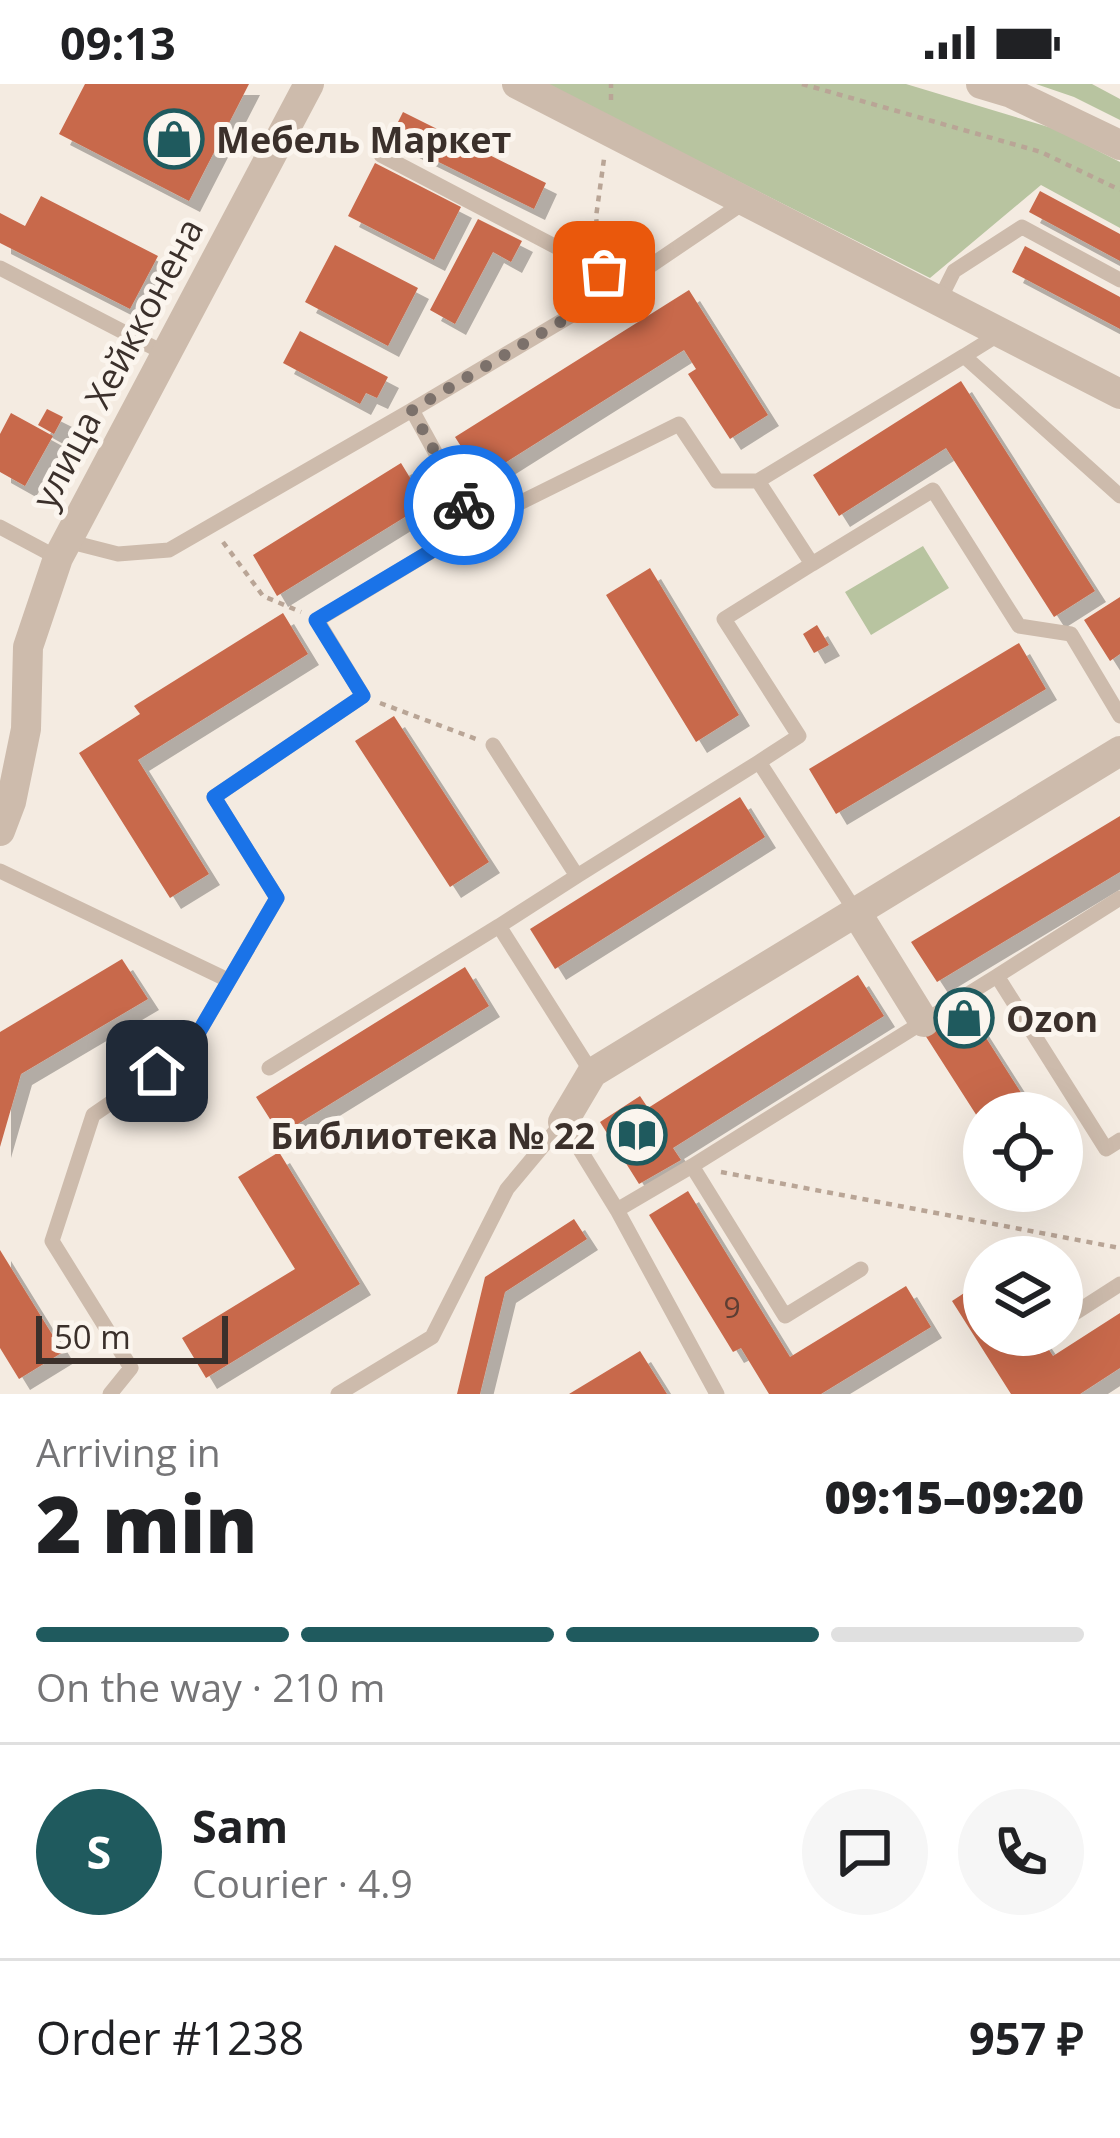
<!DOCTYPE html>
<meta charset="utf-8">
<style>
:root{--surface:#fff;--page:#f6f6f6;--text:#202124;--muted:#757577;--line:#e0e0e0;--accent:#1f5a5e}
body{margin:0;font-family:"Open Sans",sans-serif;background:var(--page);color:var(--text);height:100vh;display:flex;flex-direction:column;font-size:45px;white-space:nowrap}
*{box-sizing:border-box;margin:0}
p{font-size:39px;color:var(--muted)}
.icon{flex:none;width:66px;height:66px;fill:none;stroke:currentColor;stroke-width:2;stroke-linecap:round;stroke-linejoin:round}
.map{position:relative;height:1310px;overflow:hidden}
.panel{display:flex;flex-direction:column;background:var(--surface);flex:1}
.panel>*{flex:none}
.fabs{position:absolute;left:963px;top:1008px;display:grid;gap:24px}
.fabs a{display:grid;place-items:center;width:120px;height:120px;border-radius:50%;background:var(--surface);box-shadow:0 12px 48px #0002;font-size:60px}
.scale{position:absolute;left:36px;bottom:30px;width:192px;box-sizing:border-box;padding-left:12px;border:6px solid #3b302b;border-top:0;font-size:33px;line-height:42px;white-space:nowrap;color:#3b302b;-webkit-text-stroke:9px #fbf5ee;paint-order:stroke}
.pin{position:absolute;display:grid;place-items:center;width:102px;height:102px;color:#fff;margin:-51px;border-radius:24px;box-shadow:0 6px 18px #0006}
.courier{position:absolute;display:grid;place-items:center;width:120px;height:120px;margin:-60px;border:9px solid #1a73e8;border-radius:50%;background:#fff;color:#222;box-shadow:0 3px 15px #0007}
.overview em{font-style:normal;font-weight:800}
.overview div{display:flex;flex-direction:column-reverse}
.overview{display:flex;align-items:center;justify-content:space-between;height:204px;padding:0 36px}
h1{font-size:78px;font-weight:800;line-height:90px}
.bar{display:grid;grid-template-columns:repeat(4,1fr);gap:18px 12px;align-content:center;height:144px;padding:0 36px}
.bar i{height:15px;border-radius:9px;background:var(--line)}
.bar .active{background:var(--accent)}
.bar p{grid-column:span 4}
.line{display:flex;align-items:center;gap:30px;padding:0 36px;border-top:3px solid var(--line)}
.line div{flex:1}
.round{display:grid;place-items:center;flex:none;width:126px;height:126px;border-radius:63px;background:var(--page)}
.status{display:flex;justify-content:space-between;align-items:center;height:84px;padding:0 60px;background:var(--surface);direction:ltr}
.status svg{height:33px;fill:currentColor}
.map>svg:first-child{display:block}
.green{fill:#b8c4a0}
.building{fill:#c8694b;filter:url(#shadow)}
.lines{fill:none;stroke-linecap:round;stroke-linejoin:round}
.path{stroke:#b9a596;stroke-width:4.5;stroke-dasharray:6 6;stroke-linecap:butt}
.service{stroke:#cdbbac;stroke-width:15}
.minor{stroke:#cdbbac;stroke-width:30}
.tertiary{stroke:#cdbbac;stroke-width:30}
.done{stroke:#7c716b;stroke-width:12;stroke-dasharray:0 21.6}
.route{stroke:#1a73e8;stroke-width:15}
.labels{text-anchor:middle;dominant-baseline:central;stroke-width:10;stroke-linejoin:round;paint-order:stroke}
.number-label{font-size:30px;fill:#5e3e33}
.poi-label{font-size:36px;font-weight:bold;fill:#3b302b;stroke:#fbf5ee;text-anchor:start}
.street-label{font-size:36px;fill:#3b302b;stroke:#fbf5ee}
</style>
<div class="status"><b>09:13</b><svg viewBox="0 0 49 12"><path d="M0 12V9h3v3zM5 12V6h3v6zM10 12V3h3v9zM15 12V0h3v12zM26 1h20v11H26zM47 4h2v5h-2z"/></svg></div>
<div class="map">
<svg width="1120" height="1310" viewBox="0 0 1120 1310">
<defs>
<filter id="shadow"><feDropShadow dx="11" dy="11" stdDeviation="0" flood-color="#0004"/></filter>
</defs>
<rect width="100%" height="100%" fill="#f4ebe1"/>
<path class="green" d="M545 0H906L1055 45 1120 78V144L1041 101 930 194Z
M1036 0H1092L1120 15V36L1074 13Z
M923 462 949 504 871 551 845 508Z"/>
<path class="building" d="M85 0H249L189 117 59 50Z
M403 28 546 99 534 125 390 54Z
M375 79 461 123 434 176 348 132Z
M1040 107 1120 150V177L1029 128Z
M41 112 158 172 130 225 0 159V129L25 142Z
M478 135 522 157 511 178 493 168 455 240 430 226Z
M335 161 418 204 388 262 305 218Z
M1025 162 1120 213V245L1012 188Z
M689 206 768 331 730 355 688 290 696 285 684 266 481 394 455 353Z
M300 247 388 293 377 314 366 309 360 320 283 279Z
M961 297 1095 507 1054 533 946 364 839 432 813 391Z
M47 325 63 333 54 350 38 341Z
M11 329 53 352 25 402 0 388V350Z
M401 379 426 420 277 512 253 471Z
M650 484 739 631 696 658 606 511Z
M1120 513V570L1110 577 1084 536Z
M283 529 308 570 138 676 209 790 170 814 79 669 140 630 134 622Z
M817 541 829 561 814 569 803 550Z
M1019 559 1046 605 836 730 809 685Z
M394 632 489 778 450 803 355 657Z
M740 713 765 753 555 885 530 845Z
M1120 732V788L937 898 911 858Z
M122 875 148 915 21 990 0 1063V948Z
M465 883 489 922 280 1051 256 1013Z
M858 891 884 932 673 1064 681 1076 639 1100 600 1038 640 1012 648 1024Z
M967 924 1034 1029H984V1043L925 951Z
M279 1068 360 1200 206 1294 182 1254 295 1185 238 1093Z
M688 1107 790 1273 906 1202 931 1243 821 1310H769L741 1264 733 1268 649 1131Z
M574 1135 587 1155 505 1208 480 1310H457L485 1193Z
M0 1166 63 1268 19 1295 0 1264Z
M984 1196V1251H1039L1053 1272 1120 1229V1284L1080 1310H1011L952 1217Z
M640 1267 667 1310H569Z"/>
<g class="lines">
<path class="path" d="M802 0 1041 68 1120 106
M611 16V0
M600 165 596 133 604 75
M223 458 263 512 301 528
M380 619 476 655
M721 1088 1120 1164"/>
<path class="service" d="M381 71 604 188 619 203
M746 117 619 203 412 326 475 441 679 340 717 397H758L812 480 933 406 1019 542 1071 550 1120 632
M0 184 166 270
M939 217 954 187 1022 143 1120 196
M964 272 1001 249
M758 397 964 272 1120 412
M0 443 58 474
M67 457 118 470 169 466 412 326
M812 480 724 535 799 652 759 678 856 828
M493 661 577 792 499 842 592 989
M0 787 228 896
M577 792 759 678
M1120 814 997 892 1106 1065 1120 1056
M269 984 499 842
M692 1082 997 892
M617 1126 692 1082 785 1232 861 1185
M1062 1233 1064 1236 1120 1200
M110 1310 131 1284 52 1157 93 1031 189 965 277 814 214 713 363 612 317 536 475 441
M338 1310 432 1253 507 1105 563 1038 617 1126 717 1310"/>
<path class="minor" d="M517 0 1120 310
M0 747 11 718 26 645 28 563 58 474 309 0
M856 828 924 938
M563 1038 592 989 1120 667"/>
<path class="tertiary" d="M981 0 1011 9 1120 61"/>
</g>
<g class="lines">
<path class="done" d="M464 421 412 326 619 203 604 188"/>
<path class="route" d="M157 987 189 965 277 814 214 713 363 612 316 536 475 441 464 421"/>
</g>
<defs>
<g id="shop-ring" transform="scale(3)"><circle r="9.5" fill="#fbf5ee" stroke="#1f5a5e" stroke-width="1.5"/><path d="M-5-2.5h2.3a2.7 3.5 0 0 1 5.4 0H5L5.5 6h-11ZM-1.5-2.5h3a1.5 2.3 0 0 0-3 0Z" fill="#1f5a5e"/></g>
<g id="library-ring" transform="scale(3)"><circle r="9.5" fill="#fbf5ee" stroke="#1f5a5e" stroke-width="1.5"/><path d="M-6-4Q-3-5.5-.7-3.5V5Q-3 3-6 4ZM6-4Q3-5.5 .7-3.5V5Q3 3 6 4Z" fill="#1f5a5e"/></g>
</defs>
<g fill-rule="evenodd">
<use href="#shop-ring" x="174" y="55"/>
<use href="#shop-ring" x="964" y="934"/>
<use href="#library-ring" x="637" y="1051"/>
</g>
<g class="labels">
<g class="number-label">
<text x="732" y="1222">9</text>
</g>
<g class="poi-label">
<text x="216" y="55">Мебель Маркет</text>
<text x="1006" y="934">Ozon</text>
<text x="595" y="1051" text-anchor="end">Библиотека № 22</text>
</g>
<g class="street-label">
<text transform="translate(117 279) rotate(-62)">улица Хейкконена</text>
</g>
</g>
</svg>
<div class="fabs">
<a><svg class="icon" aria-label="locate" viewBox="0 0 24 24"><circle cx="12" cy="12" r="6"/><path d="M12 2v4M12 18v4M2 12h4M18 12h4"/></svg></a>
<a><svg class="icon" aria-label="layers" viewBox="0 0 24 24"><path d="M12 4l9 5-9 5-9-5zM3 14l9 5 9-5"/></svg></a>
</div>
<div class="scale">50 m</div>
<div class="pin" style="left:604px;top:188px;background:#ea580c"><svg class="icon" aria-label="bag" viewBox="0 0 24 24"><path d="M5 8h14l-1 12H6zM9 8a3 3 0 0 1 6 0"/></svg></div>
<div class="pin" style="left:157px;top:987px;background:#1f2937"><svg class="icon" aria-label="home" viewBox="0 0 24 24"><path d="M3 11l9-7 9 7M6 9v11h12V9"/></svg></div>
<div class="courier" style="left:464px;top:421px"><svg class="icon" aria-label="bike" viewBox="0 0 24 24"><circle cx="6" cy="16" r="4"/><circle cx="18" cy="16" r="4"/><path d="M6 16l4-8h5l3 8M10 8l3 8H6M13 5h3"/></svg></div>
</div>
<section class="panel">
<div class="overview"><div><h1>2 min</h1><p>Arriving in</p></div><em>09:15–09:20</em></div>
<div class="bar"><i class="active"></i><i class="active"></i><i class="active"></i><i></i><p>On the way · 210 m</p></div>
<div class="line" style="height:216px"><b class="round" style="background:var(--accent);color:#fff">S</b><div><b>Sam</b><p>Courier · 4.9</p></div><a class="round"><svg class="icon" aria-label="chat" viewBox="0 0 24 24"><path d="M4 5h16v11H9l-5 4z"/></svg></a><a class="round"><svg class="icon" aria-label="phone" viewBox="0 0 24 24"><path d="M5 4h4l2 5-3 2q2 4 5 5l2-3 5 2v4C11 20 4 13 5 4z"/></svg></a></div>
<div class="line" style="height:156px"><div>Order #1238</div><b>957 ₽</b></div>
</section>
